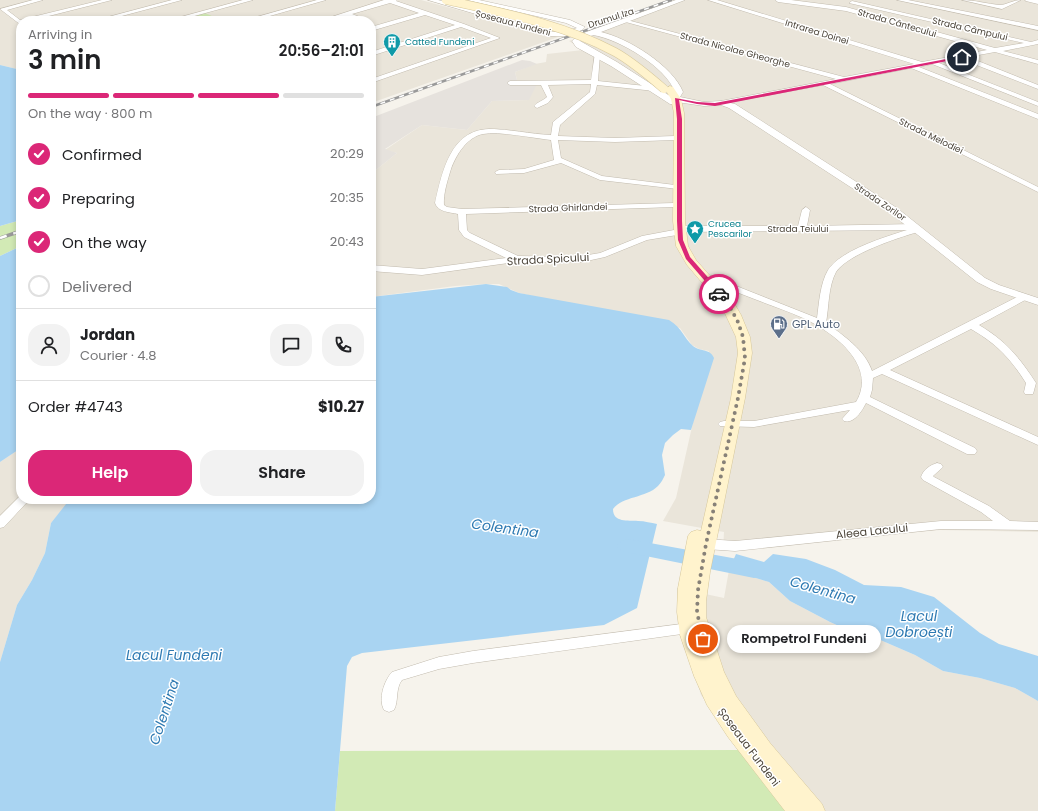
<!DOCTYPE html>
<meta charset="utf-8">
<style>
:root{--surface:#fff;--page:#f2f2f2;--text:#202124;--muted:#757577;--line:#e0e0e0;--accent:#db2777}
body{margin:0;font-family:Poppins,sans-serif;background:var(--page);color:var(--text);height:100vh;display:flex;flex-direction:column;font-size:15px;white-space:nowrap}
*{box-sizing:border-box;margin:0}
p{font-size:13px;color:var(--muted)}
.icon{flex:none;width:22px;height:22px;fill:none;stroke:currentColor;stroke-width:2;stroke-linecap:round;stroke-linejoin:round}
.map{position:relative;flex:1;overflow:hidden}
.panel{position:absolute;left:16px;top:16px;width:360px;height:488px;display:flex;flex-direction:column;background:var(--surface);border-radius:16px;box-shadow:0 2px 6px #0003}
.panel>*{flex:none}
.pin{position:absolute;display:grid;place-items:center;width:34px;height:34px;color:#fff;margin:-17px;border:2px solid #fff;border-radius:50%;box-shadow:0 1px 4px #0007}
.courier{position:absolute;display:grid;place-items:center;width:40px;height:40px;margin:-20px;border:3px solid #db2777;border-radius:50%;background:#fff;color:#222;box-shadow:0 1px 5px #0007}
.bubble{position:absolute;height:28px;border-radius:14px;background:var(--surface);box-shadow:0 2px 6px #0003;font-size:13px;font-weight:600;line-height:28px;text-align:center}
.overview em{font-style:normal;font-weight:600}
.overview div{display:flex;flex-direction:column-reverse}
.overview{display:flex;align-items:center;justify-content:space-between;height:68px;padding:0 12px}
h1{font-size:26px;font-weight:600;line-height:30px}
.bar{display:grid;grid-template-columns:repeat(4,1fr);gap:6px 4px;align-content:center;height:48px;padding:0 12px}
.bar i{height:5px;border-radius:3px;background:var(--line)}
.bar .on{background:var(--accent)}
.bar p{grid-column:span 4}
.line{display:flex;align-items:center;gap:10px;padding:0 12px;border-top:1px solid var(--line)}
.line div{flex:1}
.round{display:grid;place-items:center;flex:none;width:42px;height:42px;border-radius:16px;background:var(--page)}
ol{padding:0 12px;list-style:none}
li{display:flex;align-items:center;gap:12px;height:44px}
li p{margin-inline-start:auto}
li .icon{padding:4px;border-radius:50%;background:var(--accent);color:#fff;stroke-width:4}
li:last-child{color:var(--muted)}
li i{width:22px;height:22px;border:2px solid var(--line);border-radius:50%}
.cta{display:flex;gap:8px;margin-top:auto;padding:8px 12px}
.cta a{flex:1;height:46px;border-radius:16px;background:var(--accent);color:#fff;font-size:16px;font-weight:600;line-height:46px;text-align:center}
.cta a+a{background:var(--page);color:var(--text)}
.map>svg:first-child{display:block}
.residential{fill:#eae5da}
.industrial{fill:#e6e2dd}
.green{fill:#d2eab5}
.water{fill:#a9d4f2}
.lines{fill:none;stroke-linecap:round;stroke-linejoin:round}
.river{fill:#a9d4f2;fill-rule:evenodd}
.minor-casing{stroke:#c2bbae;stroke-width:1}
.tertiary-casing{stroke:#c2bbae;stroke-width:1}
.secondary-casing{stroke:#d6c79b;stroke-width:1}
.minor{fill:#fff;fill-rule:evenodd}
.tertiary{fill:#fff;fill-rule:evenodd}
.secondary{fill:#fff3cd;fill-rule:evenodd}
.rail-far1-casing{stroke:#9a9a9a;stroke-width:2.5}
.rail-casing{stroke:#9a9a9a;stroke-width:3.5}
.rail-far1{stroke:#fff;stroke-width:1.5;stroke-dasharray:5;stroke-linecap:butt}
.rail{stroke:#fff;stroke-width:2.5;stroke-dasharray:7;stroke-linecap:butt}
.secondary-bridge-casing{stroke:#d6c79b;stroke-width:9;stroke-linecap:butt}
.secondary-bridge{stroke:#fff3cd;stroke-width:8}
.route{fill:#db2777}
.done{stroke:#878178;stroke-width:4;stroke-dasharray:0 7.2}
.labels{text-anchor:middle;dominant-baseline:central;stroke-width:3;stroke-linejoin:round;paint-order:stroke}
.far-street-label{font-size:9px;fill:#4b4439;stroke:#fff}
.far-culture-label{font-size:9px;fill:#0d838f;stroke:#fff;text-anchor:start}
.street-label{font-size:11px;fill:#4b4439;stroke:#fff}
.service-label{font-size:11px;fill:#4e5e75;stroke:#fff;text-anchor:start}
.near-water-label{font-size:14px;font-style:italic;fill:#2e7ab2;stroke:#fff}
</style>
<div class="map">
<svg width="1038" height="811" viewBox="0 0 1038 811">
<rect width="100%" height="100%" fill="#f6f3ec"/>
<path class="residential" d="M0 0H421L558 37 371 103V21H21V70L0 65Z
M678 0H1038V532L940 530 723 550 724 532 663 521 676 498 709 351 699 349 692 345 680 328 519 293 499 284H486L455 286 371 297V174L397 153 385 150 422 125 467 130 492 101 529 100 518 84 515 72 535 64 546 62 547 54 583 50 569 41Z
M21 448V499H71L51 523 45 553 32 580 17 605 0 662V462Z
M729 570 769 582 790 601 830 622 852 632 878 639 915 655 943 671 980 678 1015 688 1038 701V811H788L701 695 684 641 679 614 677 588 724 598Z"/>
<path class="industrial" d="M522 60 530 61 537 64 515 72 518 84H537L529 100 492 101 467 130 422 125 385 149 397 153 371 174V118Z"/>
<path class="green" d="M205 13 219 19C208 22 194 23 183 19Z
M21 220V246L0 256V226Z
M742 750 788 811H335L340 751Z"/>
<path class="water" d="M0 65 21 70V220L0 226Z
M21 246V448L0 462V256Z
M486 284 507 287 511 290 519 293 669 320C683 329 683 337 693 346 700 352 710 348 714 358L691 430 681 429 673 435 665 443 662 455 665 475C663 479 661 483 658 486 646 498 623 496 613 509 613 523 628 520 638 521 645 521 651 523 657 524L637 608 604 625 362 653 352 657 347 666 335 811H0V662L17 605 32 580 45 553 51 523 70 499H371V297Z
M736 554 764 562 773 554 806 559 835 570 864 585 901 587 934 597 980 633 999 644 1038 656V701L1015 688 980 678 943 671 915 655 878 639 852 632 830 622 790 601 769 582 729 570Z"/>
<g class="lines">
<path class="river" d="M628 539 754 562 762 564 765 570 762 576 754 578 621 551 617 546 621 541Z"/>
<g class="minor-casing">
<path id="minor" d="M33 0H43L7 10 20 20 102 0H112L29 21H21V25L0 9Z
M172 0H182L103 21H93Z
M243 0H253L176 21H166Z
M317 0H326L252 21H242Z
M384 0H397L396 1 464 24 500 38 371 83V79L491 38 461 27 371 56V52L455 25 425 15 371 31V27L419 13 390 3 352 14 370 21C361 21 356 18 348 16 343 15 328 21 319 21Z
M708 0H717L922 62 987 50 846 11 778 2 775 0H791L846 7 995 48 1024 43 849 3 852 1 1031 42 1038 40V44L1003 51 1038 60V64L995 52 968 57 1038 85V89L961 59 939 63 1038 102V106L932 64 919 67 1038 114V119L911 68 830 84 1038 187V192L823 85 719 104V102L721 101 836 79 622 21 627 20 844 77 914 64Z
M897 0H908L1038 26V30Z
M962 0C975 0 987 4 1000 5 1006 5 1013 0 1021 0L1002 9Z
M1025 0H1038V4L1026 1Z
M595 53 600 54 598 81 655 87 658 89 655 91 597 85 595 94 560 125 558 136 615 138 675 136 679 138 675 140 615 142 558 140 561 158 602 176 675 185H678V189L600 180 561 163 524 173 496 174 495 172 499 170 524 169 554 160 551 140C533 138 499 131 483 134 467 137 456 155 451 169 448 179 443 194 444 205L447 207 462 209 674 203 678 205 674 207 466 214 467 230 470 233 518 256 564 257 582 256 600 253 642 236 674 230 677 231 678 233 677 235 647 240 605 257 582 262H516L422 275 371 271V265L422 269 506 258 464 237 459 230 458 214C449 212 438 212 435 203 442 173 450 130 489 129 509 129 530 134 551 135L553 122 590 92 591 84 548 85 553 97 548 103 537 108 534 106C537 102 543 101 547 97L541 85H510L507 83 510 81 591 80Z
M806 207 810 210 807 226 916 224 920 227 918 232C897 238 848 254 836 272 828 287 829 307 826 323 843 335 865 350 872 371L1021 295H1027L1029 297 1027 299 979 325C1006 341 1019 357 1036 383L1033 394H1025L1024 392 1026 383C1010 358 997 344 971 329L890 370 1038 437V445L882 374 873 378 872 390 870 397 975 448 977 451 975 454H967L866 403C862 411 854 424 844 421L842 419 850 410 754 427 720 426 718 424 720 422 724 421H754L856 402C878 365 833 332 803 318 788 311 772 306 757 300 738 293 719 285 700 278L698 276 700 274H706L817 318C819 303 820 284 828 270 841 250 885 237 907 230L680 232 676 229 680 226H798L802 210Z
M937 463 941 464 943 467 933 476 934 477 989 506 1010 521 1038 522V530L941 529 735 551 706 549 701 547 700 544 701 541 706 539 735 541 941 521H993L981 512 923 480 921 477C923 470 930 465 937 463Z
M20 496H21V499H30L4 527 0 528V516Z
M689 623 694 624 696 628 694 632 689 633 473 663 439 669 402 680C395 689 399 701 394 710L389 712 384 710C378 699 384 681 392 672L439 657 473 651Z"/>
</g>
<g class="tertiary-casing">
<path id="tertiary" d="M428 0H438L551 32H564L577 28 566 23 467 0H479L570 20 585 27 582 30 565 36H551Z
M676 0H685L601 32C628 38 673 66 683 92L680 97 704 102 721 101 735 104 897 208 985 278 999 285 1038 298V305L991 289 977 282 889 212 729 108 721 105 704 106 677 102 676 104H670L611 66 576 47 572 41 578 35ZM593 35C619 39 666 67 675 92L673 98 617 62 580 41Z"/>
</g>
<g class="secondary-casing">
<path id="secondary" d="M670 86 673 87 681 99 684 113 685 221 688 246 696 260 734 303 741 315 750 337 752 353 745 398 710 572 706 601V617L724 672 736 696 770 743 822 804 825 811H785L728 737 707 705 694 676 680 635 677 612 678 588 688 536 691 532 697 530 701 531 731 398 738 353 736 337 721 305 687 265 676 246 673 221 674 113 671 99 665 89Z"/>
</g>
<use href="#minor" class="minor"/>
<use href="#tertiary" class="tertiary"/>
<use href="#secondary" class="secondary"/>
<g class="rail-far1-casing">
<path id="rail-far1" d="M371 107 671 0"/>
</g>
<g class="rail-casing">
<path id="rail" d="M0 238 21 231"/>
</g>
<use href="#rail-far1" class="rail-far1"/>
<use href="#rail" class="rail"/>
<g class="secondary-bridge-casing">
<path id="secondary-bridge" d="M446 0C504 13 563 24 615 52 633 62 649 76 664 89"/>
</g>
<use href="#secondary-bridge" class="secondary-bridge"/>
</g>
<path class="route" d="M962 56 963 58 715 106 697 104 679 100 682 119V221L683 240 690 257 721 292V295H717L686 259 678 240 677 221V119L675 98 697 102 715 103Z"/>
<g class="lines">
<path class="done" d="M703 639 697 612 698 590 706 544 738 398 745 358 743 337 738 322 731 309 719 294"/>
</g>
<defs>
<g id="building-pin" transform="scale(0.9)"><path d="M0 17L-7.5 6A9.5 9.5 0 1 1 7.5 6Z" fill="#0f9aa8" stroke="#fff"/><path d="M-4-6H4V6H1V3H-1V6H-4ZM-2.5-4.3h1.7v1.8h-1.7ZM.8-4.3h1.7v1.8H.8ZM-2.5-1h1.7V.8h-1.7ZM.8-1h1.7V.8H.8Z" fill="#fff"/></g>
<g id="sight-pin" transform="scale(0.9)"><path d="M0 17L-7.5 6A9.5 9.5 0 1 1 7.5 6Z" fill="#0f9aa8" stroke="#fff"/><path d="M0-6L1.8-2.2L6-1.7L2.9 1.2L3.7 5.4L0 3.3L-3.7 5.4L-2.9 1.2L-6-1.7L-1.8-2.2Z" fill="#fff"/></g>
<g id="fuel-pin" transform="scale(0.9)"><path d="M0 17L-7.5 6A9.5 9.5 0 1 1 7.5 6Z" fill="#5c6f8a" stroke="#fff"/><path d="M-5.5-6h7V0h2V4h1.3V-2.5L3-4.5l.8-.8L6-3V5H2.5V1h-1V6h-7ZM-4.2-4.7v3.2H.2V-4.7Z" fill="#fff"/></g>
</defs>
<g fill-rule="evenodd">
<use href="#building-pin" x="392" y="42"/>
<use href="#sight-pin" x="695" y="229"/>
<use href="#fuel-pin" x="779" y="324"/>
</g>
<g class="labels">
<g class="far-street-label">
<text transform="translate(611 18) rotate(-18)">Drumul Iza</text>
<text transform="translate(513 23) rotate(15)">Șoseaua Fundeni</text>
<text transform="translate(897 23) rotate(16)">Strada Cântecului</text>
<text transform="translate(970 29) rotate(13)">Strada Câmpului</text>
<text transform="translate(817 32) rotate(17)">Intrarea Doinei</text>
<text transform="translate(735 50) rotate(15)">Strada Nicolae Gheorghe</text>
<text transform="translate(931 136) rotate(26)">Strada Melodiei</text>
<text transform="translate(880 202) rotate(34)">Strada Zorilor</text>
<text transform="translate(568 208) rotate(-2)">Strada Ghirlandei</text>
<text x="798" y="229">Strada Teiului</text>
</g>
<g class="far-culture-label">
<text x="405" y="42">Catted Fundeni</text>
<text x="708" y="224">Crucea<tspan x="708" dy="10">Pescarilor</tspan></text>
</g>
<g class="street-label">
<text transform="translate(548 259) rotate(-3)">Strada Spicului</text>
<text transform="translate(872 531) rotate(-6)">Aleea Lacului</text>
<text transform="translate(749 747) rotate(53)">Șoseaua Fundeni</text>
</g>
<g class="service-label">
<text x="792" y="324">GPL Auto</text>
</g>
<g class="near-water-label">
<text transform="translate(505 528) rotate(8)">Colentina</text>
<text transform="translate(823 590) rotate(16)">Colentina</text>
<text x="919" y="616">Lacul<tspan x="919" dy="16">Dobroești</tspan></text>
<text x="174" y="655">Lacul Fundeni</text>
<text transform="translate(164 712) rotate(-72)">Colentina</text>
</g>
</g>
</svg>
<div class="pin" style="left:703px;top:639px;background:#ea580c"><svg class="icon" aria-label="bag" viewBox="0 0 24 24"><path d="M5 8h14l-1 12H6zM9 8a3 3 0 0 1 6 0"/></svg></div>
<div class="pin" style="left:962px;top:57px;background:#1f2937"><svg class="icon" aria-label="home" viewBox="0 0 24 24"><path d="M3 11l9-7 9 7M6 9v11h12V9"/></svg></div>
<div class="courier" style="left:719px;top:294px"><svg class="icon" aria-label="car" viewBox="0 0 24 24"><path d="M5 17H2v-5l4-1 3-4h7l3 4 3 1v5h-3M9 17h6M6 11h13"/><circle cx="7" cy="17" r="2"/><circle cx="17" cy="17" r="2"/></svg></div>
<div class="bubble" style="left:727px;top:625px;width:154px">Rompetrol Fundeni</div>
<section class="panel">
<div class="overview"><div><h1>3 min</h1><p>Arriving in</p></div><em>20:56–21:01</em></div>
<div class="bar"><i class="on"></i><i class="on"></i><i class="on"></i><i></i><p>On the way · 800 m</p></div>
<ol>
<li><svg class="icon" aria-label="check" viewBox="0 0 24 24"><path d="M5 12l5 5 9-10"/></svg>Confirmed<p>20:29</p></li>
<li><svg class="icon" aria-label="check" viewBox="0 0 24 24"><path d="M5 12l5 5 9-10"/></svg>Preparing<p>20:35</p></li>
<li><svg class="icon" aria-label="check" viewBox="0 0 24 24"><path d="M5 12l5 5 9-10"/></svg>On the way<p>20:43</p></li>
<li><i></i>Delivered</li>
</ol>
<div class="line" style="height:72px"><a class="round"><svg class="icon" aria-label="person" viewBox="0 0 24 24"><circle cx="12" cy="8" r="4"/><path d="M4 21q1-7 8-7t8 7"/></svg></a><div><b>Jordan</b><p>Courier · 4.8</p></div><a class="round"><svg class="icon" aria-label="chat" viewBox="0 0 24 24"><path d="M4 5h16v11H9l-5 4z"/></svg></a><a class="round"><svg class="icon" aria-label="phone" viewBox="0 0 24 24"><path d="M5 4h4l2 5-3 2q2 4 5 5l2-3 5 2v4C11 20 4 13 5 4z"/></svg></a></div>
<div class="line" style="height:52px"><div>Order #4743</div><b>$10.27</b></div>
<div class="cta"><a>Help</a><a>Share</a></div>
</section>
</div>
